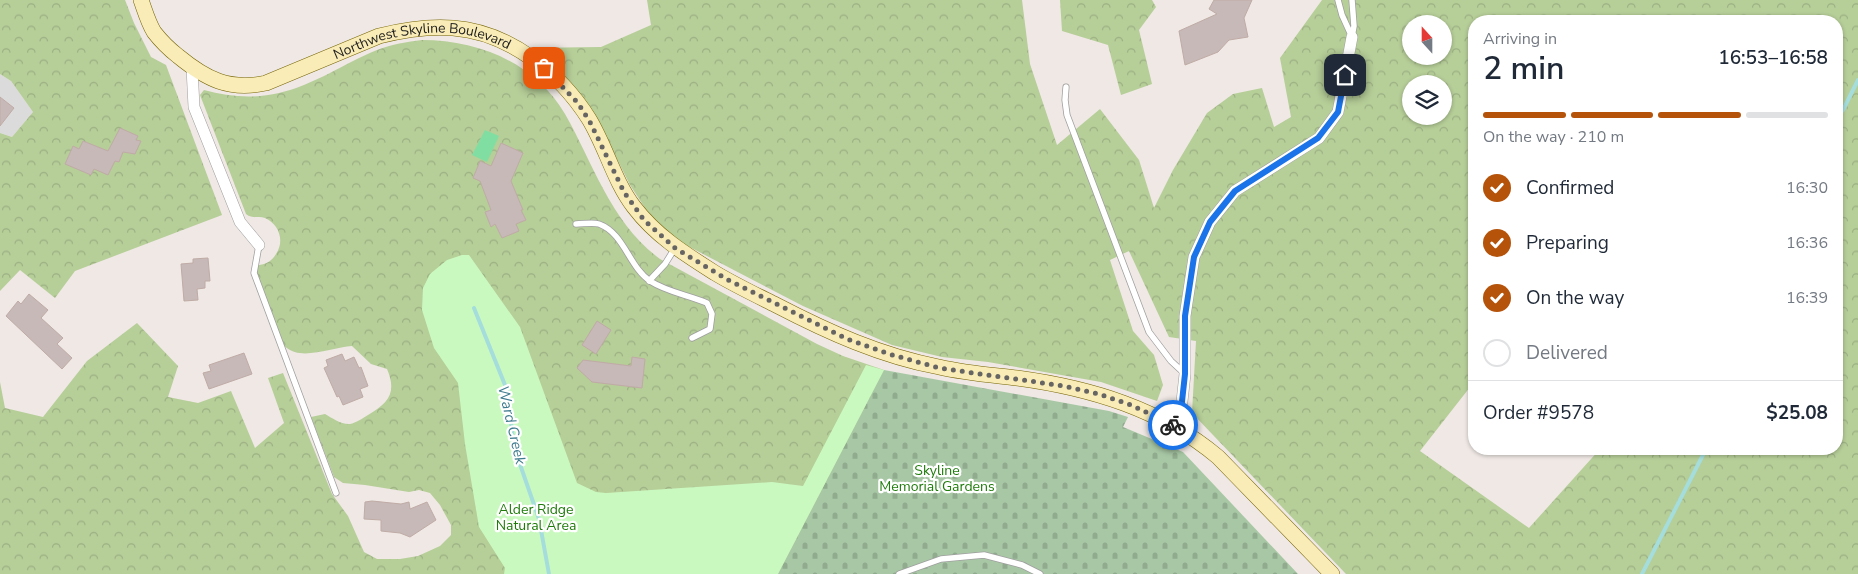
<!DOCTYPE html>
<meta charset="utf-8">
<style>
:root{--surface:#fff;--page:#f2f2f3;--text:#1f2937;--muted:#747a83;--line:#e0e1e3;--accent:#b45309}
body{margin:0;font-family:"Nunito Sans",sans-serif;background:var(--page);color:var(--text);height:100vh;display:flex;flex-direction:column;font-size:19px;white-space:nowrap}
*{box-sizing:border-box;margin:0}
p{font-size:16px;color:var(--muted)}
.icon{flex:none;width:28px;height:28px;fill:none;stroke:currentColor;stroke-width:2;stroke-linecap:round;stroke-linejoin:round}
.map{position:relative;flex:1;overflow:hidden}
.side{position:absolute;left:1468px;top:15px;width:375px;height:440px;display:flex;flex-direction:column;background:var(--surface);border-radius:20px;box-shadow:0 1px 4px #0004}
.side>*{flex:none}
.needle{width:32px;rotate:339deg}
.buttons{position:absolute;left:1402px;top:15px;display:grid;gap:10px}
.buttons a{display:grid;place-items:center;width:50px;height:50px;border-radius:50%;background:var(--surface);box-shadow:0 1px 4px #0004;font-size:25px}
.pin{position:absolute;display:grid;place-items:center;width:42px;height:42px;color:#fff;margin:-21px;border-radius:10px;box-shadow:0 2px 8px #0006}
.courier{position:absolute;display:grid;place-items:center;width:50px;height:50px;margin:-25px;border:4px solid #1a73e8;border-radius:50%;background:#fff;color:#222;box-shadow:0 1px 6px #0007}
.summary em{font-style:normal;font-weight:600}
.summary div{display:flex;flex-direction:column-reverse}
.summary{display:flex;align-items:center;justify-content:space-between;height:85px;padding:0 15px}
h1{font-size:32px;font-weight:600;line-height:38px}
.bar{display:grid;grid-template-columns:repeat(4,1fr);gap:8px 5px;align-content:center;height:60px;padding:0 15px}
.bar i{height:6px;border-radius:4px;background:var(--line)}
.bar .on{background:var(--accent)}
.bar p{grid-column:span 4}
.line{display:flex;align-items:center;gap:12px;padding:0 15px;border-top:1px solid var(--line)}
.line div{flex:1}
ol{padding:0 15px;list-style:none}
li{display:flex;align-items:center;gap:15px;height:55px}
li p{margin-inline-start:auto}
li .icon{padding:5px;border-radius:50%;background:var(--accent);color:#fff;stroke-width:4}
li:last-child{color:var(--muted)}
li i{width:28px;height:28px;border:2px solid var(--line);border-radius:50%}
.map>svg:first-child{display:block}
.residential{fill:#dcdbdb}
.forest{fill:url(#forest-crowns);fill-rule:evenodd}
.cemetery{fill:url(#cemetery-stones)}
.park{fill:#caf9c0}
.pitch{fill:#81dea2}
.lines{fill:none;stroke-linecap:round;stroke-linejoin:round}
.stream{stroke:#a4dddb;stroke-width:4}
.building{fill:#c6b9b7;stroke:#c0aba6}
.lane-casing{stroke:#9f9f9f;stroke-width:7}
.street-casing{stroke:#9f9f9f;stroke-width:12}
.secondary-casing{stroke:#756405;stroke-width:16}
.lane{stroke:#fff;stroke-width:5.5}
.street{stroke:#fff;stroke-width:11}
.secondary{stroke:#f9ecb7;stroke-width:15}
.done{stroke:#676563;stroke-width:5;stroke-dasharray:0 9}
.route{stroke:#1a73e8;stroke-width:6}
.labels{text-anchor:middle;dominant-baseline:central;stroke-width:4.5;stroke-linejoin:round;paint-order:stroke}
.street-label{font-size:14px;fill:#1e1e1e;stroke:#fff}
.park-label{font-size:14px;fill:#1f7c0b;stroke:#fff}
.water-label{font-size:15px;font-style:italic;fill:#3f7b8e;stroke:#fff}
</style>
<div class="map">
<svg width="1858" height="574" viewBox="0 0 1858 574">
<defs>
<pattern id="forest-crowns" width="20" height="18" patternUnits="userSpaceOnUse" patternTransform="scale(1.25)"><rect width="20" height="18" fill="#b6ce98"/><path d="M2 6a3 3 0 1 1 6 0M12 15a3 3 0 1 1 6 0" fill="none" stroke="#9cb083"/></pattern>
<pattern id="cemetery-stones" width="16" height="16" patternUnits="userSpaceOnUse" patternTransform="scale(1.25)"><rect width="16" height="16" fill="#a8c8a5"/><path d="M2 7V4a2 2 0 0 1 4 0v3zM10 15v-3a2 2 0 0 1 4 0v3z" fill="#90ab8e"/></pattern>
</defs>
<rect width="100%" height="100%" fill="#efe8e4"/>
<path class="residential" d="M0 74 11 81 33 112 12 137 0 133Z"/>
<path class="forest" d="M0 0H125L134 23 151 57 166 65 222 215 75 271 55 298 20 270 0 291V133L12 137 33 112 11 81 0 74Z
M647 0H1022L1030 64 1057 145 1100 109 1139 160 1154 208 1173 170 1207 113 1233 94 1262 88 1274 127 1291 117 1280 58 1322 0H1858V574H1346L1192 413 1196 341 1169 337 1129 251 1110 260 1133 331 1154 355 1163 385 1157 401 1101 382 988 362 942 357 892 345 803 306 680 242 649 214 630 185 614 153 526 48 601 47 651 25ZM1474 21H1836V449H1600L1529 528 1420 451 1474 382ZM1411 24H1444V56H1411ZM1411 84H1444V116H1411Z
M1060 0H1152L1156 7 1139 30 1152 84 1121 95 1108 45 1062 31Z
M422 40C479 40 535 63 565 114 594 165 611 223 660 259L817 344 843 356 884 370 882 386 874 574H0V382L5 408 43 417 87 361 137 323 178 366 168 397 198 403 231 391 255 448 284 423 268 378 283 373 332 494 348 516 364 552 377 559H400L418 556 440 546 451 535V525L440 505 430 493 419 490 409 492 365 485 343 483 334 477 311 417 325 414C332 418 342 425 350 424 356 423 363 418 368 415 389 403 397 392 387 369L371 364 352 346C336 347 310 357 295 352 291 351 287 348 284 346L253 265C262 266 271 263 276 254 285 241 279 224 265 218 258 216 252 219 246 214L200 95 204 90C229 97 254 99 279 93 314 85 345 63 377 50 392 44 407 42 422 40Z"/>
<path class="cemetery" d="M884 370 1109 411 1128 417 1123 427 1183 452 1298 574H778Z"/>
<path class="park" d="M462 255H469L520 327 577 483 596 492 606 493 772 482 803 486 866 365 884 370 778 574H504L505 568 479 527 465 444 458 383 434 348 422 310 423 288 430 274 447 260Z"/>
<path class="pitch" d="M485 130 499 136 487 162 472 155Z"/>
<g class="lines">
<path class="stream" d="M1836 118 1843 110 1858 80
M474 308 507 390 514 447 539 519 549 574
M1642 574 1706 449"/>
</g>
<path class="building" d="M1214 0H1252L1244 18 1248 37 1229 40 1218 52 1185 65 1179 31 1217 14 1209 9Z
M0 97 14 108 0 126Z
M120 128 138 136 136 140 141 141 135 154 123 152 119 162 115 161 108 175 94 169 91 175 65 164 73 146 79 149 83 141 108 151Z
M501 143 523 153 511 181 523 210H521L526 220 516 224 519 231 502 238 495 224 491 227 485 212 491 210 480 181 473 178 480 161 491 166Z
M208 258 210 281H205V288L197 289 198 300 184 301 181 264 193 263V259Z
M29 294 48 310 41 318 63 338 57 344 72 358 62 369 6 316 18 301 21 304Z
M597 321 611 330 596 354 582 345Z
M244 353 252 374 209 389 203 373 211 371 209 365Z
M342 354 345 361 354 357 359 368 361 367 368 386 360 389 363 397 343 405 339 396 337 397 324 368 328 366 326 360Z
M632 357 645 359 642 388 592 382 577 368 583 360 631 366Z
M372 501 401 504 409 502 410 509 427 502 436 520 410 537 400 533 381 531V520L364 519 365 502Z"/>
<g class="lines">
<g class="lane-casing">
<path id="lane" d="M1338 0 1342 15 1352 37
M1352 37 1354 26 1352 0
M1066 87 1065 100 1067 115 1149 332 1171 361 1185 374
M576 224C583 224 593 222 599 224 624 233 629 267 650 281 667 292 688 295 707 303L712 314 710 329 692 338
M259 245 254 273 336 493
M649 281 665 264 675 248
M899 574 941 559 984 555 1022 565 1040 574"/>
</g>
<g class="street-casing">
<path id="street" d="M192 68 194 107 240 222 259 245
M1179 429 1185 374V316L1194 257 1210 222 1235 191 1319 138 1338 112 1352 37"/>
</g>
<g class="secondary-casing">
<g id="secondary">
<path id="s1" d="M141 0C145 11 148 22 154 32 161 41 169 49 178 56 206 79 229 91 266 83L379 36C403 30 428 26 453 28 509 32 560 73 589 119 606 147 614 181 634 207 656 236 685 254 715 273 735 285 756 295 776 305 828 332 881 356 939 367 965 373 991 375 1017 378 1091 388 1161 409 1218 457L1332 574"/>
</g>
</g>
<use href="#lane" class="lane"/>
<use href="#street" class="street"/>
<use href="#secondary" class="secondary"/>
</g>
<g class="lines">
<path class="done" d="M544 68 578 103 590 122 624 192 644 220 675 248 728 280 847 339 889 354 939 368 1064 386 1099 394 1131 405 1173 425"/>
<path class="route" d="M1173 425 1179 429 1185 374V316L1194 257 1210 222 1235 191 1318 138 1338 112 1345 75"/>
</g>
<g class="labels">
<g class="street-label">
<text stroke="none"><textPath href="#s1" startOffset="330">Northwest Skyline Boulevard</textPath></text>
</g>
<g class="park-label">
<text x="937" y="470">Skyline<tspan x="937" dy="16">Memorial Gardens</tspan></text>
<text x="536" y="509">Alder Ridge<tspan x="536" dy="16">Natural Area</tspan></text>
</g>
<g class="water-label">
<text transform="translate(512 425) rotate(77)">Ward Creek</text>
</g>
</g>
</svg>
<div class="buttons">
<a><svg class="needle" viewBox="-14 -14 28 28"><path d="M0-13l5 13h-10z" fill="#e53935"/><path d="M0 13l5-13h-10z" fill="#747a83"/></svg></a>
<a><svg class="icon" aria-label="layers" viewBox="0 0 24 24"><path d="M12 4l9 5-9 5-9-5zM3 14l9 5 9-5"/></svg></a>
</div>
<div class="pin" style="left:544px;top:68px;background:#ea580c"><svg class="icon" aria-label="bag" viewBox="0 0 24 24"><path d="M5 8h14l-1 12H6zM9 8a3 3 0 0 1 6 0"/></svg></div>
<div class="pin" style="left:1345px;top:75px;background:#1f2937"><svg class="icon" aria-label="home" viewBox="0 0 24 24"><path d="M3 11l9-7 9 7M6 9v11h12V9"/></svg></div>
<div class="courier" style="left:1173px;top:425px"><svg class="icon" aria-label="bike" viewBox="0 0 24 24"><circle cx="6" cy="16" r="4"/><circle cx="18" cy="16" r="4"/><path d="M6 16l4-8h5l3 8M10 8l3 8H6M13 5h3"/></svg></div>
<section class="side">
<div class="summary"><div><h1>2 min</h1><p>Arriving in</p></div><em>16:53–16:58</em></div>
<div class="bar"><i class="on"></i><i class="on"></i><i class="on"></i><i></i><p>On the way · 210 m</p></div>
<ol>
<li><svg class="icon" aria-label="check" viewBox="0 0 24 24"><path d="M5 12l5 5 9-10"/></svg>Confirmed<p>16:30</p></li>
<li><svg class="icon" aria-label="check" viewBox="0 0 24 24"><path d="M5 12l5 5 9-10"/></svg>Preparing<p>16:36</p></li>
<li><svg class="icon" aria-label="check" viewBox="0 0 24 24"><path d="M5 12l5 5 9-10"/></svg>On the way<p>16:39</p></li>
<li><i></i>Delivered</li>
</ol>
<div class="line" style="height:65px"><div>Order #9578</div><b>$25.08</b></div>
</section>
</div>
